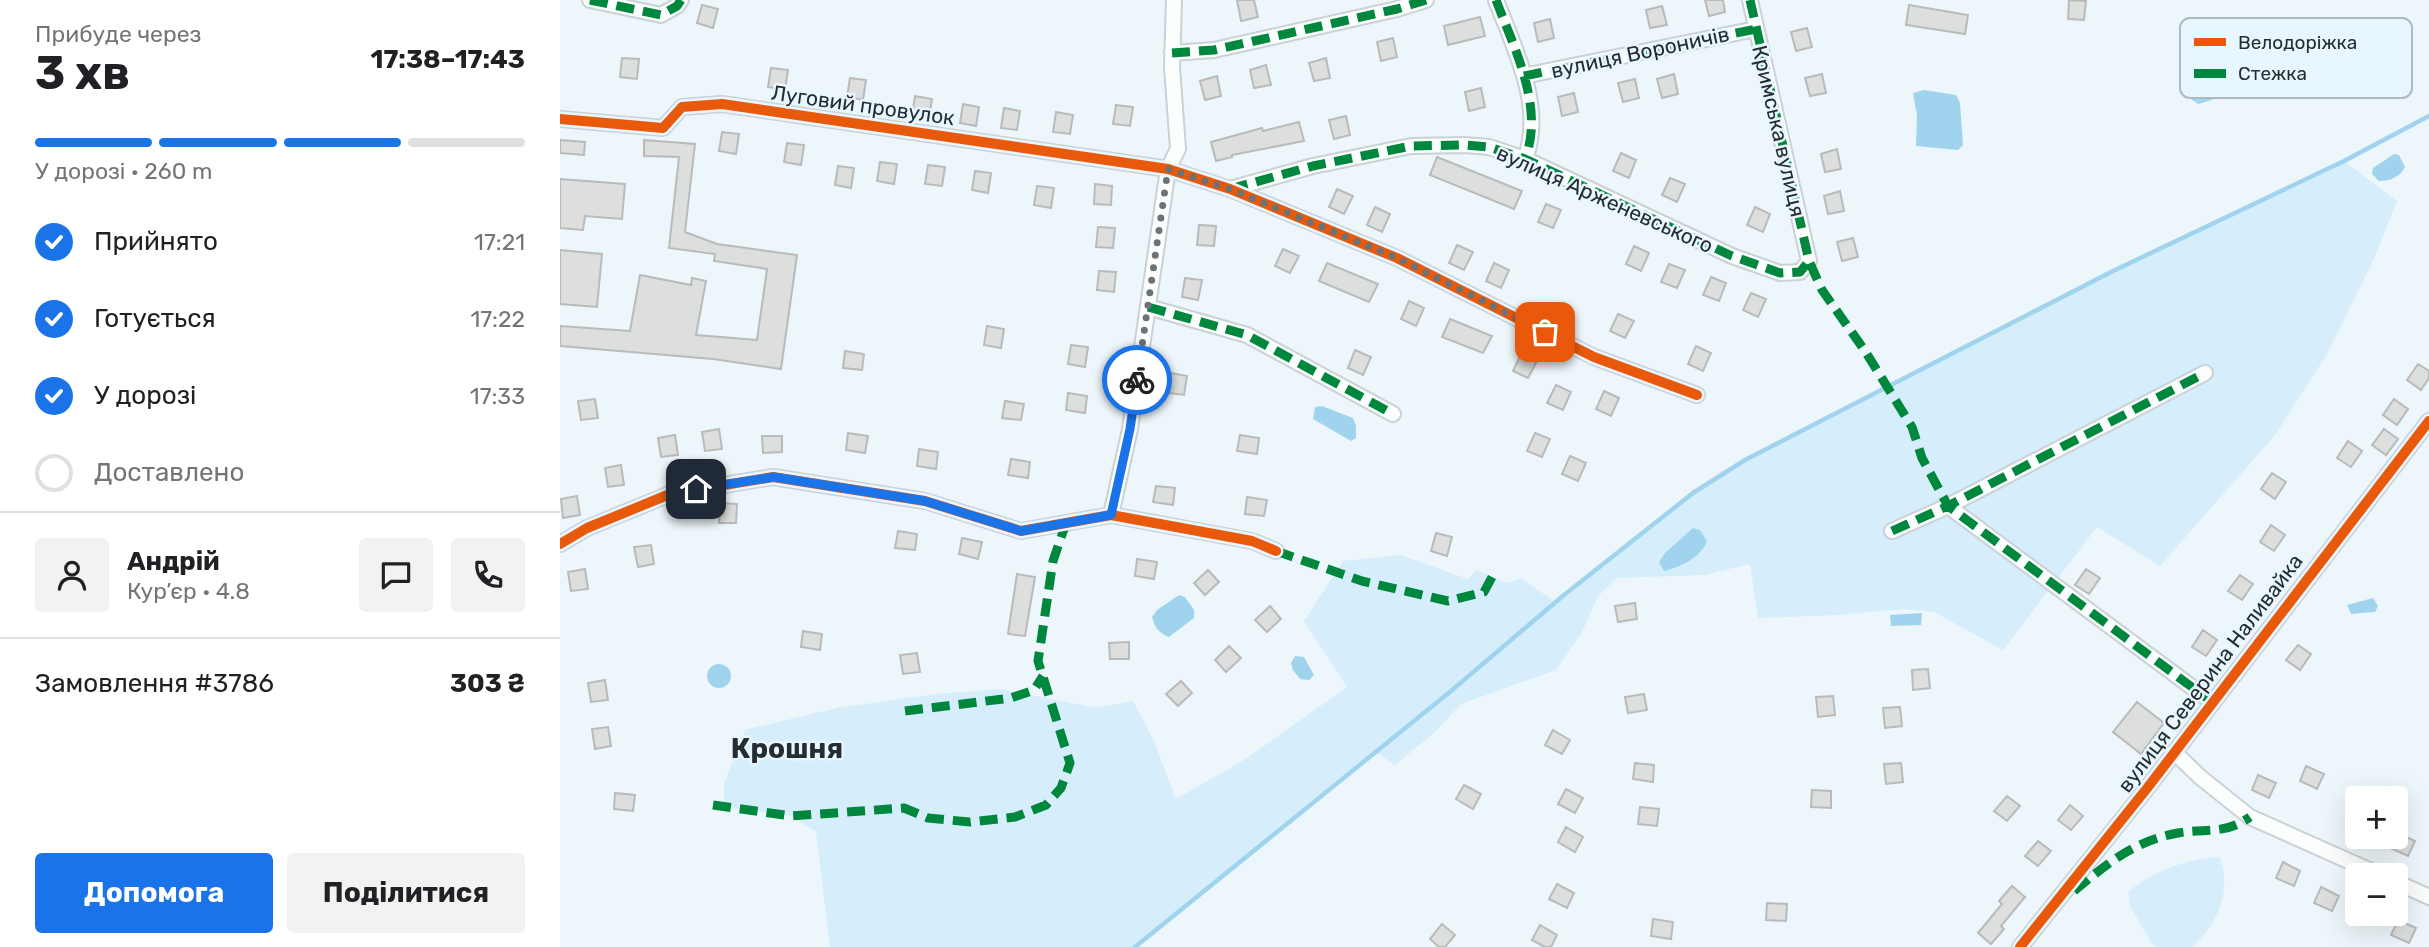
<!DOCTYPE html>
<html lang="uk">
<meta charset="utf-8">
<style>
:root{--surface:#fff;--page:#f2f2f2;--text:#202124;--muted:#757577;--line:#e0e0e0;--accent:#1a73e8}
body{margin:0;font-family:Rubik,sans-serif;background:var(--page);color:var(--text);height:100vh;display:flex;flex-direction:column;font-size:26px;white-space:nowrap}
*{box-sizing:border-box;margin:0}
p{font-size:23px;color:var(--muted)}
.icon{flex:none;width:38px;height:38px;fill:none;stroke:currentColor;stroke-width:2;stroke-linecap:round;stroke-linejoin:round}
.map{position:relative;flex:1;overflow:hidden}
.sheet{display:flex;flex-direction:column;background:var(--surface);width:560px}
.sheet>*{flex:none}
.buttons{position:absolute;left:1785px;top:786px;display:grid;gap:14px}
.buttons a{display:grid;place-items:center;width:63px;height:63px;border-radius:7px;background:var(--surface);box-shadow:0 7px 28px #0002;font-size:35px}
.pin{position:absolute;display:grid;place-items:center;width:60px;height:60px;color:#fff;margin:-30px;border-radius:14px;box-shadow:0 4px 10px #0006}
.courier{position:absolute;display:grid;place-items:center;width:70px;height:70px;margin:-35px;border:5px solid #1a73e8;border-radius:50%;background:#fff;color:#222;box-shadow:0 2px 9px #0007}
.head em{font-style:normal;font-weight:700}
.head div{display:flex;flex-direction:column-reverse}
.head{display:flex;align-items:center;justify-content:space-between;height:119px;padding:0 35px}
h1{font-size:46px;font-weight:700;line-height:52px}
.bar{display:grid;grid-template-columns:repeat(4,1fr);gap:10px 7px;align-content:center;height:84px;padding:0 35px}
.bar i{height:9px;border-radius:5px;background:var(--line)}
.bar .on{background:var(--accent)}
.bar p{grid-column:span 4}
.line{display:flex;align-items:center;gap:18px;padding:0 35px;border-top:2px solid var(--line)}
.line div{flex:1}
.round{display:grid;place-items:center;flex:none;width:74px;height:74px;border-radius:7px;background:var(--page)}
ol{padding:0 35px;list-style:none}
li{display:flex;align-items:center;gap:21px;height:77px}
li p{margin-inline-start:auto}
li .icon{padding:7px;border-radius:50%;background:var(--accent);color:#fff;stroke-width:4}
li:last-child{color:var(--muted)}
li i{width:38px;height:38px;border:4px solid var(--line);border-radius:50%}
.primary-button{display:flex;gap:14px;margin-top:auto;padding:14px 35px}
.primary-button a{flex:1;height:80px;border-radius:7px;background:var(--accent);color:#fff;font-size:28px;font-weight:700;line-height:80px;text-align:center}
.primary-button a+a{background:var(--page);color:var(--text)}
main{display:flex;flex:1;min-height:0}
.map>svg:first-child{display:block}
.green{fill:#d6eefb}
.water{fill:#a0d4ee}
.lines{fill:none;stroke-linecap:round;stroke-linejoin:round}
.stream{stroke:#a0d4ee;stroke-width:4.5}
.building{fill:#dcdfde;stroke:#b9bbba;stroke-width:2}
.minor-casing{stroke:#cad2d6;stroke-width:18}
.minor{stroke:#fcfefe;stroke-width:14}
.quiet{stroke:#00873e;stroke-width:9;stroke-dasharray:18 9;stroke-linecap:butt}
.cycleway-casing{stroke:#e8f7ff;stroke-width:15}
.cycleway{stroke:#e8590c;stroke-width:10}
.done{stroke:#6c7377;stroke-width:7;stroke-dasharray:0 12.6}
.route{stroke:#1a73e8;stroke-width:9}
.labels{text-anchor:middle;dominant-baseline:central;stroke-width:5;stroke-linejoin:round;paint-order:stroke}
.street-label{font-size:21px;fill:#262d31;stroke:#e8f7ff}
.district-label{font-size:28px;font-weight:bold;fill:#262d31;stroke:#e8f7ff}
.key{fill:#e8f7ff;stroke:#aebac1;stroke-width:2}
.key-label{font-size:19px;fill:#262d31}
</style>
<main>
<section class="sheet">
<div class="head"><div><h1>3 хв</h1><p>Прибуде через</p></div><em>17:38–17:43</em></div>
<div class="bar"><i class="on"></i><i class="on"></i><i class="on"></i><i></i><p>У дорозі · 260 m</p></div>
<ol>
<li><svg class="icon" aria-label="check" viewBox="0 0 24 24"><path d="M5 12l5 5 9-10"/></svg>Прийнято<p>17:21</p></li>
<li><svg class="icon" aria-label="check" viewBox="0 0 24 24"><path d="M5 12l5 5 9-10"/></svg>Готується<p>17:22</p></li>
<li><svg class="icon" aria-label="check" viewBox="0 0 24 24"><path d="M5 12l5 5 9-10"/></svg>У дорозі<p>17:33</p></li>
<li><i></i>Доставлено</li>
</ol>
<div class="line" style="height:126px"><a class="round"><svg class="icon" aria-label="person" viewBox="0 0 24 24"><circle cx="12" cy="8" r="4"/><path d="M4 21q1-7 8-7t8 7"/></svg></a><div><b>Андрій</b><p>Кур’єр · 4.8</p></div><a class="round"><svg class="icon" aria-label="chat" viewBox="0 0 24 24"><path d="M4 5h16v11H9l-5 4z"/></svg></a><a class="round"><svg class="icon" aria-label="phone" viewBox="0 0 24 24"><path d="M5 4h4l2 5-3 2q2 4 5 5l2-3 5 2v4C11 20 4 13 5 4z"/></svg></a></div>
<div class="line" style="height:91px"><div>Замовлення #3786</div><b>303 ₴</b></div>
<div class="primary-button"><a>Допомога</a><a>Поділитися</a></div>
</section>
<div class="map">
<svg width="1869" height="947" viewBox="0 0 1869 947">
<rect width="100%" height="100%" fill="#edf6fa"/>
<path class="green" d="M1784 161 1837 201 1812 263 1766 356 1715 435 1600 566 1537 527 1443 650 1374 612 1342 609 1277 615 1198 618 1190 564 1144 575 1057 578 1038 596 1022 632 996 670 901 704 876 731 835 765 816 752 575 947H270L256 832 231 816 164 807V783L185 730 277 708 376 694 441 689 536 708 573 701 593 739 616 799 684 760 787 687 744 621 783 561 841 555 908 579 916 570 947 583 961 578 995 602 1133 493 1185 460 1553 271Z
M1660 857C1672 890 1658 924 1632 947H1599L1592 944 1570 906 1569 891C1597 870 1625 859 1660 857Z"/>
<path class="water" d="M1669 74 1672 81C1665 96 1653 100 1638 104L1631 99 1628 90C1638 80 1655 75 1669 74Z
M1364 90 1396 95 1400 103 1403 145 1398 150 1356 146 1357 115 1353 93Z
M1834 154 1839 155 1845 167C1840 177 1830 181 1819 181L1812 174 1813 168Z
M762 406 793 418 796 426V438L791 441 753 419 755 407Z
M1133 528 1140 530 1147 541C1141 558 1120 567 1104 571L1099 562 1105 553Z
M619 595 625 597 634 610V618L609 637C598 633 595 627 592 617L597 610Z
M1813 598 1818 606 1815 612 1791 614 1787 605Z
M1362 613 1361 625 1331 626 1330 615Z
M735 656 744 657 754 675 749 680 740 679 733 670 731 663Z
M147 676a12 12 0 1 1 24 0a12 12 0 1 1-24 0Z"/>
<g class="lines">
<path class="stream" d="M575 947 891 691 1004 595 1133 493 1185 460 1553 271 1784 161 1869 116"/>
</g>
<path class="building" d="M677 0H694L698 17 681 21Z
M1145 0H1163L1165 12 1149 16Z
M1509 0 1526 1 1524 20 1508 19Z
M142 5 158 9 153 28 137 23Z
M1349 5 1408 15 1405 34 1346 25Z
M1102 6 1107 25 1090 28 1086 10Z
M920 17 925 36 888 45 884 26Z
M990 19 994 38 978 42 974 23Z
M1247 28 1252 47 1236 51 1231 32Z
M833 38 837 57 821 61 817 42Z
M62 58 79 59 77 79 60 77Z
M766 58 770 78 754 81 749 63Z
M706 65 711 85 694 88 690 70Z
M211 68 228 70 225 90 208 87Z
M1114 74 1118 94 1102 98 1097 79Z
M1262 74 1266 93 1250 96 1245 78Z
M657 76 661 96 645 100 640 81Z
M290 78 306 80 303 100 287 97Z
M1075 79 1079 98 1063 102 1058 83Z
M921 88 925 107 909 111 905 92Z
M1014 93 1018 112 1002 116 998 97Z
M355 96 372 99 369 118 352 116Z
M403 104 419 107 416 126 400 123Z
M556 105 573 107 570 126 553 124Z
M444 108 460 111 457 130 441 128Z
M496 112 513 115 510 134 493 132Z
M786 116 790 135 774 139 769 120Z
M739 122 744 141 672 155V157L656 161 651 142 702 128 703 131Z
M162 132 179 134 176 154 159 151Z
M0 140 25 142 24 155 0 153Z
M84 140 135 144 125 232 157 244 237 255 221 369 153 359 0 346V326L70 331 80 275 131 285 132 278 146 281 136 335 197 340 207 269 154 261 155 254 109 248 119 157 84 156Z
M227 143 244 145 241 165 224 162Z
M1277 149 1281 169 1265 172 1261 154Z
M1061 153 1076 160 1069 178 1053 171Z
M877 157 962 191 954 209 870 175Z
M320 162 337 164 334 184 317 181Z
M368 165 385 167 382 186 365 184Z
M278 166 294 168 291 188 275 185Z
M415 171 431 173 428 193 412 190Z
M1110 178 1125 184 1117 202 1102 195Z
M0 179 65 184 62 219 25 216 23 230 0 228Z
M535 184 552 186 551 205 534 204Z
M477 186 494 188 491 208 474 205Z
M777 189 793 196 784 214 769 207Z
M1280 191 1284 211 1268 214 1264 196Z
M986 204 1001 210 993 228 978 222Z
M815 207 830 214 822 232 807 225Z
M1195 207 1210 214 1203 232 1187 225Z
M639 225 656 226 654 246 637 245Z
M538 227 555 228 553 248 536 247Z
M1293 238 1298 257 1282 261 1277 242Z
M897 245 913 252 904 270 889 263Z
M1074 246 1089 253 1081 271 1066 264Z
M723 249 739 256 730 273 715 266Z
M0 250 42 254 37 307 0 304Z
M767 263 818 284 809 302 759 281Z
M934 263 949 270 941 288 926 281Z
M1109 264 1125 270 1117 288 1101 282Z
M539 271 556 272 554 292 537 290Z
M1151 277 1166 283 1159 301 1143 295Z
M625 278 642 280 638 300 622 297Z
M1191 293 1206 299 1198 317 1183 310Z
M849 301 864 308 856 326 841 319Z
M1058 314 1074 321 1065 338 1050 331Z
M890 319 932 336 923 353 882 337Z
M427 326 444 329 441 348 424 345Z
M511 345 528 347 525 367 508 364Z
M1136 346 1151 353 1143 371 1128 364Z
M795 350 811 357 803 375 788 368Z
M285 351 304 354 302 370 283 368Z
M961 354 977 361 968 378 953 371Z
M1858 364 1869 371V378L1861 390 1847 380Z
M611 373 627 376 624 395 608 393Z
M996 385 1011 392 1003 410 987 403Z
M1044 391 1059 398 1051 416 1036 409Z
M508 393 527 396 525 413 506 410Z
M35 399 38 418 21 420 18 401Z
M1834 399 1848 409 1837 425 1823 415Z
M445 401 464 404 461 420 442 418Z
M159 429 162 449 145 451 142 432Z
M1824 429 1838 439 1826 455 1812 445Z
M288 433 308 436 305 453 286 450Z
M975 433 990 439 982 457 967 451Z
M115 435 118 455 101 457 98 438Z
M680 435 699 438 697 454 677 451Z
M202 436H222V452L203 453Z
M1788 441 1802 451 1791 467 1777 458Z
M359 449 378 452 376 469 357 466Z
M1010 456 1026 463 1018 481 1002 474Z
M451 459 470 462 468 478 448 475Z
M61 465 64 485 48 487 45 468Z
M1712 473 1726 482 1715 499 1701 489Z
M596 486 615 488 613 505 593 502Z
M17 496 20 515 3 518 1 499Z
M687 497 707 500 704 516 685 514Z
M160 503 177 504 176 523H159Z
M1711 525 1725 535 1714 551 1700 542Z
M338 531 357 534 355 550 335 548Z
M876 533 892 537 887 556 871 551Z
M402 538 422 542 418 559 399 554Z
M91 545 94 564 78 567 74 547Z
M577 559 597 562 594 579 575 576Z
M25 569 28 589 11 591 8 572Z
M1526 569 1540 578 1529 594 1515 585Z
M648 570 659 582 645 595 634 583Z
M457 574 475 577 465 636 448 634Z
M1680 575 1693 584 1682 600 1668 591Z
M1075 603 1077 619 1058 622 1055 606Z
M710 606 721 619 707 632 695 620Z
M1643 630 1657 640 1646 656 1632 647Z
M243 631 262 634 260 650 241 647Z
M569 642V659H550L549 643Z
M1738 645 1751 654 1740 670 1726 660Z
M669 646 681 658 666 672 655 660Z
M357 653 360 672 343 674 340 655Z
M1368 669 1370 688 1353 690 1352 670Z
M45 680 48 700 31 702 28 683Z
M621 681 632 693 618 706 606 694Z
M1084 694 1087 710 1068 713 1065 697Z
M1273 696 1275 715 1258 717 1256 697Z
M1577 702 1604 723 1581 754 1553 732Z
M1340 707 1342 726 1325 728 1323 708Z
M48 727 51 746 35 749 32 729Z
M993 730 1010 740 1002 754 985 745Z
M1075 763 1094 765 1093 782 1073 779Z
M1341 763 1343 782 1326 784 1324 764Z
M1746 766 1764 774 1757 789 1740 781Z
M1698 775 1716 783 1709 798 1692 790Z
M904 785 921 794 913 809 896 799Z
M1006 789 1023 798 1015 813 998 804Z
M1252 790 1271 791V808L1251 807Z
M55 793 75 795 73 811 54 809Z
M1447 796 1460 806 1447 821 1434 811Z
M1510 805 1523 816 1511 830 1498 820Z
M1080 807 1099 809 1097 826 1078 824Z
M1006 827 1023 837 1015 852 998 842Z
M1837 833 1855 841 1848 856 1830 848Z
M1478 841 1491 851 1478 866 1465 856Z
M1723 862 1740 871 1734 886 1716 878Z
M997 884 1014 893 1007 908 989 899Z
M1452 886 1465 897 1441 926 1444 929 1431 944 1418 933 1442 904 1439 901Z
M1761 887 1779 896 1772 911 1754 903Z
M1207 903 1227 904 1226 921 1206 920Z
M1093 919 1113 922 1111 939 1091 936Z
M1838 920 1856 928 1849 943 1831 935Z
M882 924 895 935 885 947H879L870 939Z
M980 925 997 935 991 947H985L972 940Z"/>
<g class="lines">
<g class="minor-casing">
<path id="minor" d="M30 0 101 15 117 6 121 0
M936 0C954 48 985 107 965 159
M612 53 654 50 837 9 866 0
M964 76 1196 29
M0 119 103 128 122 107 162 104 608 169 670 189 837 258 1034 357 1137 395
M670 189 753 166 851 146 905 145 929 147 965 159 1172 256 1220 273 1240 272 1249 261 1190 0
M588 307 687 335 833 414
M1388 506 1652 702
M551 515 570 429 608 169 618 149 612 67 614 0
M1332 531 1388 506 1645 373
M0 544 27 528 110 494 213 477 365 501 461 531 551 515 692 541 716 551
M1614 752 1640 777 1690 817 1820 875
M1836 882 1869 897
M1460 947 1588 787 1869 421"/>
</g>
<use href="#minor" class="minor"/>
<path class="quiet" d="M30 0 101 15 117 6 121 0
M936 0C954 48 985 107 965 159
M1190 0 1249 261 1262 290 1305 351 1352 427 1362 458 1388 506 1652 702
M612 53 654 50 837 9 866 0
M964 76 1196 29
M670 189 753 166 851 146 905 145 929 147 965 159 1172 256 1220 273 1240 272 1249 261
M588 307 687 335 833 414
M1332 531 1388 506 1645 373
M716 551 802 581 888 601 924 592 932 577
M345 711 451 698 474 690 483 676
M153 805 231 816 344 808 368 818 410 822 455 817 486 805 501 788 510 763 478 661 493 561 506 523
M1514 891C1548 863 1574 841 1618 833 1646 828 1665 835 1690 817"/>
<g class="cycleway-casing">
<path id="cycleway" d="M0 119 103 128 122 107 162 104 608 169 670 189 837 258 1034 357 1137 395
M0 544 27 528 110 494 213 477 365 501 461 531 551 515 692 541 716 551
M1460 947 1588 787 1869 421"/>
</g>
<use href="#cycleway" class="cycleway"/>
</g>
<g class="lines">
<path class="done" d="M577 380 608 169 670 189 837 258 985 332"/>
<path class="route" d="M136 489 214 477 365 501 461 531 551 515 570 429 577 380"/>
</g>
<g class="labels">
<g class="street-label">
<text transform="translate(1080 52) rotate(-12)">вулиця Вороничів</text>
<text transform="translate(303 105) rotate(8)">Луговий провулок</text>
<text transform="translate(1219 131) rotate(77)">Кримська вулиця</text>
<text transform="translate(1045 199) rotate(24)">вулиця Арженевського</text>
<text transform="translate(1650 673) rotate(-53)">вулиця Северина Наливайка</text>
</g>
<g class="district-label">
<text x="227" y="748">Крошня</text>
</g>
</g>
<rect x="1620" y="18" width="232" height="80" rx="10" class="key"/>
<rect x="1634" y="38" width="32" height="8" fill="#e8590c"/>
<rect x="1634" y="69" width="32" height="9" fill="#00873e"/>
<g class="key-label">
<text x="1678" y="49">Велодоріжка</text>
<text x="1678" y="80">Стежка</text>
</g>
</svg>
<div class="buttons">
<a>+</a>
<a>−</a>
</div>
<div class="pin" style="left:985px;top:332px;background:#ea580c"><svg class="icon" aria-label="bag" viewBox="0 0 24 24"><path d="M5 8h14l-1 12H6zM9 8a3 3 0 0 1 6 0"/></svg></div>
<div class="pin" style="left:136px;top:489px;background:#1f2937"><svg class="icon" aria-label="home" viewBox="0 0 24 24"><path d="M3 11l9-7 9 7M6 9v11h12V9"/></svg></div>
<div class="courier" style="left:577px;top:380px"><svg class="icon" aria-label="bike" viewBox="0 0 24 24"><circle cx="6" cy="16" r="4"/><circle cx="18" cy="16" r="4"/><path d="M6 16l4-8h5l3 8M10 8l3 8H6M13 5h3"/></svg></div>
</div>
</main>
